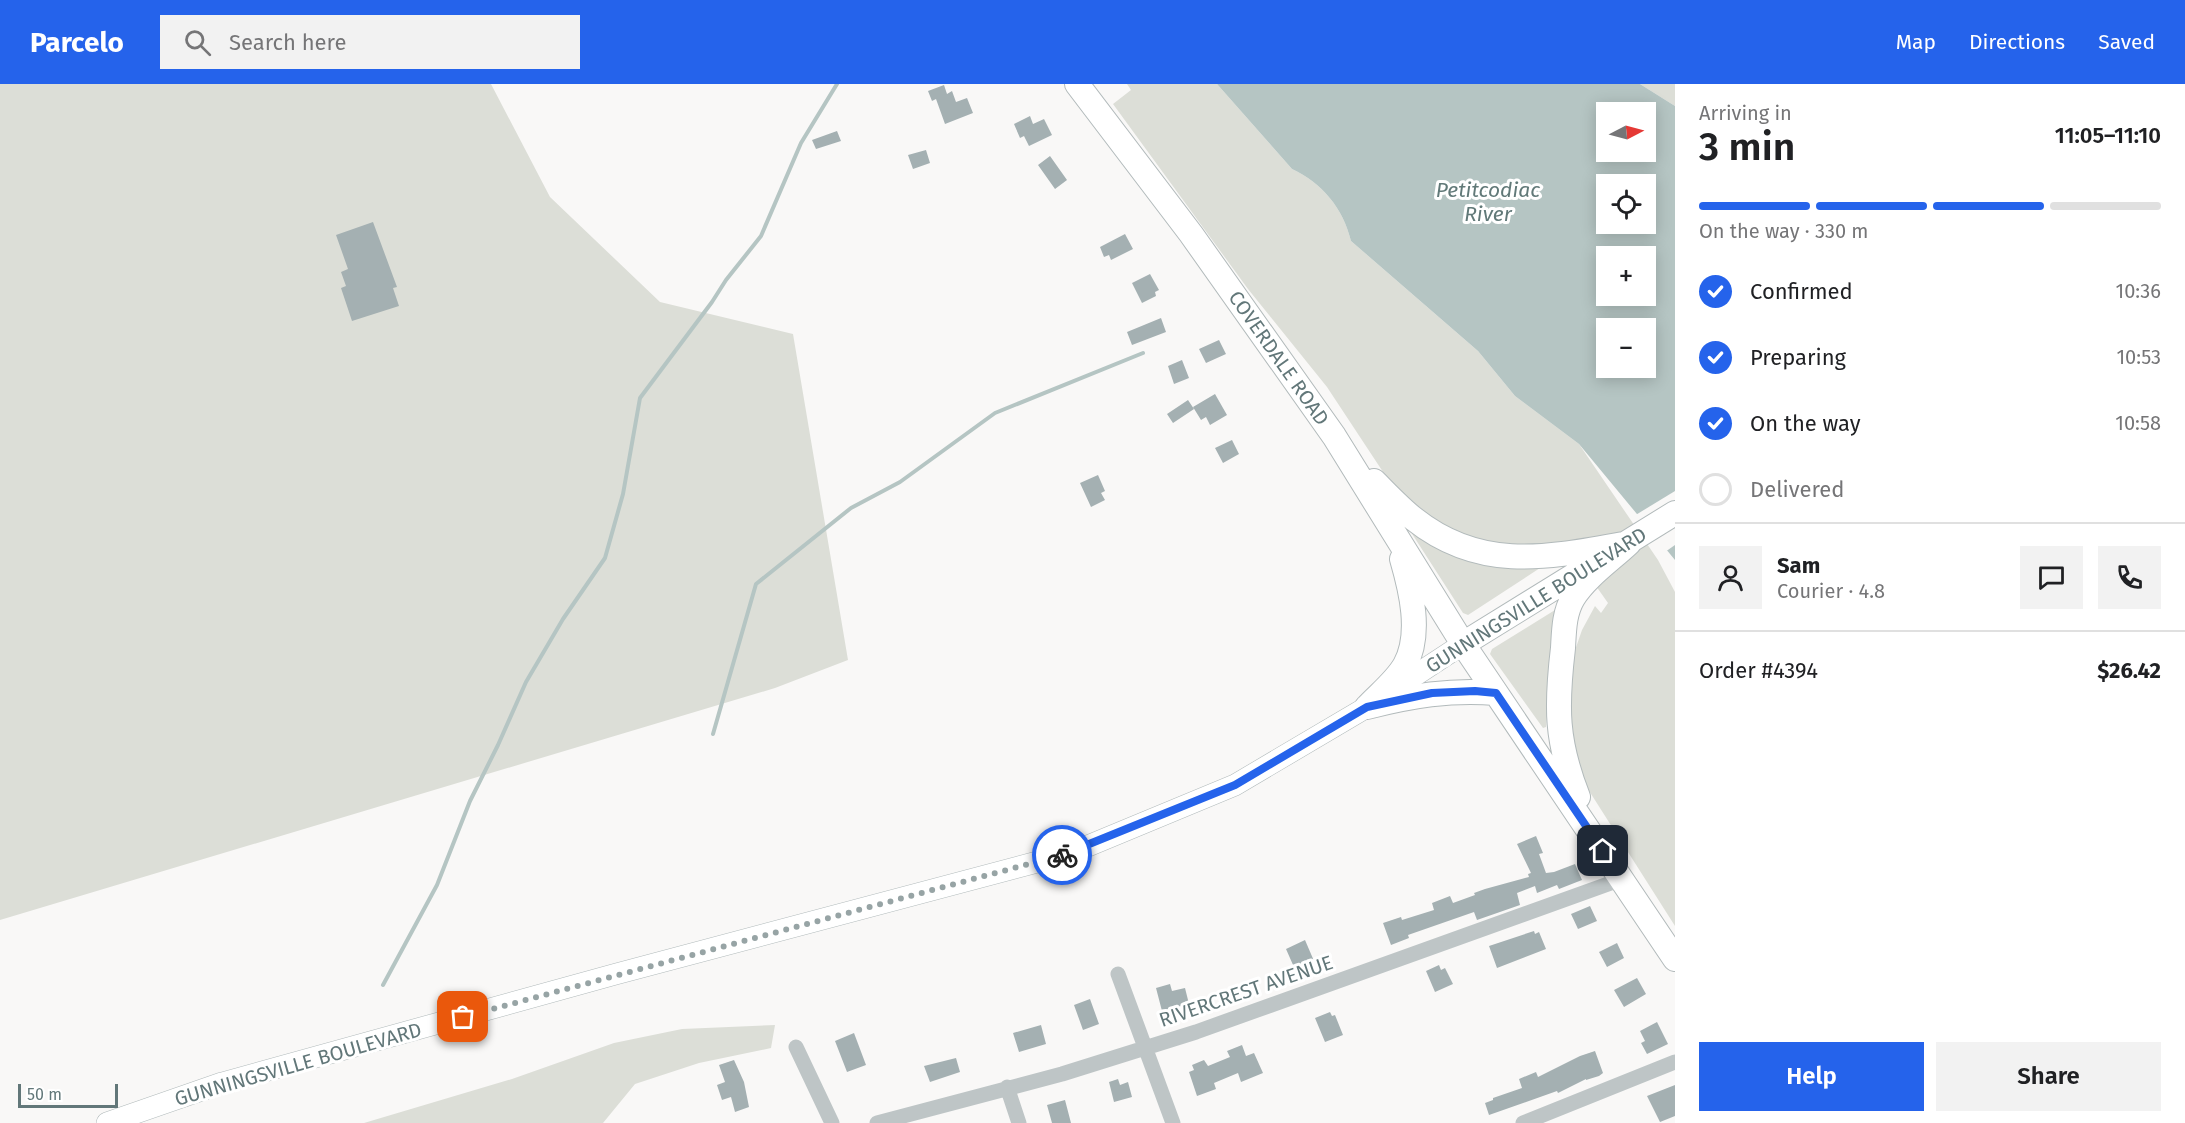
<!DOCTYPE html>
<meta charset="utf-8">
<style>
:root{--surface:#fff;--page:#f2f2f2;--text:#202124;--muted:#757577;--line:#e0e0e0;--accent:#2563eb}
body{margin:0;font-family:"Fira Sans",sans-serif;background:var(--page);color:var(--text);height:100vh;display:flex;flex-direction:column;font-size:22px;white-space:nowrap}
*{box-sizing:border-box;margin:0}
p{font-size:20px;color:var(--muted)}
.icon{flex:none;width:33px;height:33px;fill:none;stroke:currentColor;stroke-width:2;stroke-linecap:round;stroke-linejoin:round}
.map{position:relative;flex:1;overflow:hidden}
.panel{display:flex;flex-direction:column;background:var(--surface);width:510px}
.panel>*{flex:none}
.needle{width:39px;rotate:84deg}
.controls{position:absolute;left:1596px;top:18px;display:grid;gap:12px}
.controls a{display:grid;place-items:center;width:60px;height:60px;border-radius:0px;background:var(--surface);box-shadow:0 3px 15px #0003;font-size:30px}
.scale{position:absolute;left:18px;bottom:15px;width:100px;box-sizing:border-box;padding-left:6px;border:3px solid #627779;border-top:0;font-size:16px;line-height:21px;white-space:nowrap;color:#627779;-webkit-text-stroke:4px #fff;paint-order:stroke}
.pin{position:absolute;display:grid;place-items:center;width:51px;height:51px;color:#fff;margin:-26px;border-radius:12px;box-shadow:0 3px 9px #0006}
.courier{position:absolute;display:grid;place-items:center;width:60px;height:60px;margin:-30px;border:4px solid #2563eb;border-radius:50%;background:#fff;color:#222;box-shadow:0 2px 8px #0007}
.head em{font-style:normal;font-weight:600}
.head div{display:flex;flex-direction:column-reverse}
.head{display:flex;align-items:center;justify-content:space-between;height:102px;padding:0 24px}
h1{font-size:39px;font-weight:600;line-height:45px}
.bar{display:grid;grid-template-columns:repeat(4,1fr);gap:9px 6px;align-content:center;height:72px;padding:0 24px}
.bar i{height:8px;border-radius:4px;background:var(--line)}
.bar .selected{background:var(--accent)}
.bar p{grid-column:span 4}
.line{display:flex;align-items:center;gap:15px;padding:0 24px;border-top:2px solid var(--line)}
.line div{flex:1}
.round{display:grid;place-items:center;flex:none;width:63px;height:63px;border-radius:0px;background:var(--page)}
ol{padding:0 24px;list-style:none}
li{display:flex;align-items:center;gap:18px;height:66px}
li p{margin-inline-start:auto}
li .icon{padding:6px;border-radius:50%;background:var(--accent);color:#fff;stroke-width:4}
li:last-child{color:var(--muted)}
li i{width:33px;height:33px;border:3px solid var(--line);border-radius:50%}
.action{display:flex;gap:12px;margin-top:auto;padding:12px 24px}
.action a{flex:1;height:69px;border-radius:0px;background:var(--accent);color:#fff;font-size:24px;font-weight:600;line-height:69px;text-align:center}
.action a+a{background:var(--page);color:var(--text)}
header{display:flex;align-items:center;gap:36px;box-sizing:border-box;height:84px;padding:0 30px;background:var(--accent);color:#fff}
header strong{font-size:28px}
nav{display:flex;gap:33px;margin-inline-start:auto;font-size:21px}
.search{width:420px;height:54px;background:var(--page);display:flex;align-items:center;gap:15px;box-sizing:border-box;padding:0 21px;border-radius:0px;color:var(--muted);font-size:22px}
main{display:flex;flex:1;min-height:0}
.map>svg:first-child{display:block}
.green{fill:#dcded7}
.water{fill:#b5c5c3;fill-rule:evenodd}
.pier{fill:#f9f8f7}
.lines{fill:none;stroke-linecap:round;stroke-linejoin:round}
.stream{stroke:#b5c5c3;stroke-width:4}
.building{fill:#a4b0b2}
.secondary-casing{stroke:#b1babb;stroke-width:22}
.primary-casing{stroke:#b2babb;stroke-width:26}
.street{stroke:#bec5c6;stroke-width:15}
.secondary{stroke:#fff;stroke-width:21}
.primary{stroke:#fff;stroke-width:24}
.done{stroke:#97a4a5;stroke-width:6;stroke-dasharray:0 10.8}
.route{stroke:#2563eb;stroke-width:8}
.labels{text-anchor:middle;dominant-baseline:central;stroke-width:6;stroke-linejoin:round;paint-order:stroke}
.street-label{font-size:20px;fill:#627779;stroke:#fff}
.water-label{font-size:21px;font-style:italic;fill:#617978;stroke:#fff}
</style>
<header>
<strong>Parcelo</strong>
<div class="search"><svg class="icon" aria-label="search" viewBox="0 0 24 24"><circle cx="10" cy="10" r="6"/><path d="M15 15l6 6"/></svg>Search here</div>
<nav><a>Map</a><a>Directions</a><a>Saved</a></nav>
</header>
<main>
<div class="map">
<svg width="1675" height="1039" viewBox="0 0 1675 1039">
<rect width="100%" height="100%" fill="#f9f8f7"/>
<path class="green" d="M0 0H491L550 113 660 218 793 250 848 576 775 604 0 836Z
M1127 0H1217L1292 85C1322 99 1343 124 1351 157L1478 267 1515 312 1579 360 1658 476 1675 508V842L1586 702 1569 656 1573 572 1582 546 1595 522 1601 529 1608 519 1567 461 1539 464 1478 458 1426 434 1387 394 1327 303 1248 205 1113 20 1131 6Z
M1640 0H1675V22Z
M1407 442 1538 481 1540 484 1468 531 1463 529Z
M1555 526 1546 643 1543 644 1490 570 1492 565Z
M775 941 771 964 699 979 635 1000 603 1039H364L512 995 614 959 682 945Z"/>
<path class="water" d="M1217 0H1640L1675 22V476L1579 360 1515 312 1478 267 1351 157C1343 124 1322 99 1292 85ZM1606 28H1646V68H1606ZM1606 100H1646V140H1606ZM1606 172H1646V212H1606ZM1606 244H1646V284H1606Z"/>
<path class="pier" d="M1675 407V461L1665 468 1634 432Z"/>
<g class="lines">
<path class="stream" d="M713 650 756 500 851 424 900 398 995 329 1143 269
M383 901 437 801 470 717 498 661 526 598 563 535 605 474 623 410 640 314 712 218 726 196 761 152 801 59 837 0"/>
</g>
<path class="building" d="M944 1 947 10 952 7 956 18 967 14 973 29 945 40 936 15 932 17 928 7Z
M1030 32 1033 40 1044 35 1052 51 1029 62 1024 52 1020 54 1014 40Z
M837 47 841 57 816 65 812 56Z
M926 66 930 79 913 85 908 71Z
M1050 72 1067 96 1055 105 1038 81Z
M373 138 397 203 393 204 399 222 352 237 341 204 346 202 341 188 348 185 336 151Z
M1125 150 1133 165 1111 176 1109 171 1104 173 1100 163Z
M1150 190 1159 206 1155 208 1156 212 1142 219 1132 199Z
M1161 234 1166 248 1132 261 1127 248Z
M1219 256 1226 270 1206 279 1199 265Z
M1182 276 1189 294 1174 300 1168 282Z
M1215 310 1227 331 1210 341 1206 333 1201 336 1193 323Z
M1188 316 1194 325 1173 339 1167 330Z
M1232 356 1239 370 1223 379 1215 364Z
M1098 391 1105 407 1101 409 1105 416 1091 423 1080 399Z
M1536 752 1543 769 1539 770 1546 789 1554 788 1575 780 1582 796 1559 805 1557 801 1537 809 1535 802 1517 809 1520 821 1477 836 1474 828 1408 851 1409 854 1391 861 1383 839 1401 833 1402 836 1434 826 1432 819 1450 812 1453 819 1475 811 1474 809 1485 805 1529 793 1528 790 1531 789 1517 760Z
M1590 822 1597 837 1578 845 1571 830Z
M1534 847 1535 850 1539 848 1546 865 1497 884 1489 862Z
M1305 856 1314 877 1306 881 1308 885 1297 890 1286 865Z
M1617 859 1624 874 1607 883 1599 868Z
M1439 881 1441 886 1445 884 1453 900 1435 908 1426 887Z
M1637 894 1646 910 1624 923 1614 906Z
M1170 900 1172 907 1185 904 1189 920 1162 927 1156 904Z
M1090 915 1099 940 1083 946 1074 921Z
M1330 928 1332 932 1335 931 1343 951 1325 958 1315 934Z
M1657 938 1668 960 1647 970 1641 959 1645 957 1640 947Z
M1041 941 1046 960 1019 968 1013 949Z
M854 949 866 981 847 988 835 957Z
M1242 961 1246 972 1254 969 1263 989 1241 998 1238 989 1214 999 1216 1005 1197 1012 1189 988 1194 986 1192 981 1204 976 1208 982 1230 973 1227 967Z
M1595 967 1603 989 1599 992 1586 996V995L1558 1009 1557 1007 1489 1031 1485 1019 1493 1016V1014L1522 1004 1519 995 1536 988 1538 993 1580 972Z
M956 974 960 988 930 998 924 982Z
M734 976 744 998 749 1023 735 1028 731 1013 722 1016 717 1001 725 998 719 981Z
M1118 995 1120 1001 1128 998 1132 1013 1114 1018 1109 998Z
M1675 1001V1032L1660 1038 1647 1012Z
M1065 1016 1071 1039H1052L1047 1021Z"/>
<g class="lines">
<g class="secondary-casing">
<path id="secondary" d="M107 1039 222 999 616 890 1071 769 1235 701 1367 623 1463 560"/>
</g>
<g class="primary-casing">
<path id="primary" d="M1077 0 1191 150 1334 352 1463 560 1675 875
M1374 397C1387 410 1400 424 1414 435 1482 489 1550 473 1629 459
M1463 560 1675 429
M1367 623C1379 610 1396 597 1405 581 1422 550 1411 506 1402 475
M1367 623C1410 612 1451 605 1496 609
M1578 713C1556 657 1556 623 1563 564 1564 547 1564 529 1573 514 1586 493 1611 476 1629 459"/>
</g>
<path class="street" d="M1118 890 1173 1039
M796 963 832 1039
M1007 1003 1019 1039
M877 1039 1062 990 1196 948 1622 795
M1523 1039 1675 978"/>
<use href="#secondary" class="secondary"/>
<use href="#primary" class="primary"/>
</g>
<g class="lines">
<path class="done" d="M463 933 1062 771"/>
<path class="route" d="M1062 771 1235 701 1367 623 1432 609 1475 607 1496 609 1603 767"/>
</g>
<g class="labels">
<g class="street-label">
<text transform="translate(1279 274) rotate(55)">COVERDALE ROAD</text>
<text transform="translate(1536 516) rotate(-32)">GUNNINGSVILLE BOULEVARD</text>
<text transform="translate(1246 907) rotate(-19)">RIVERCREST AVENUE</text>
<text transform="translate(298 980) rotate(-16)">GUNNINGSVILLE BOULEVARD</text>
</g>
<g class="water-label">
<text x="1488" y="106">Petitcodiac<tspan x="1488" dy="24">River</tspan></text>
</g>
</g>
</svg>
<div class="controls">
<a><svg class="needle" viewBox="-14 -14 28 28"><path d="M0-13l5 13h-10z" fill="#e53935"/><path d="M0 13l5-13h-10z" fill="#757577"/></svg></a>
<a><svg class="icon" aria-label="locate" viewBox="0 0 24 24"><circle cx="12" cy="12" r="6"/><path d="M12 2v4M12 18v4M2 12h4M18 12h4"/></svg></a>
<a>+</a>
<a>−</a>
</div>
<div class="scale">50 m</div>
<div class="pin" style="left:463px;top:933px;background:#ea580c"><svg class="icon" aria-label="bag" viewBox="0 0 24 24"><path d="M5 8h14l-1 12H6zM9 8a3 3 0 0 1 6 0"/></svg></div>
<div class="pin" style="left:1603px;top:767px;background:#1f2937"><svg class="icon" aria-label="home" viewBox="0 0 24 24"><path d="M3 11l9-7 9 7M6 9v11h12V9"/></svg></div>
<div class="courier" style="left:1062px;top:771px"><svg class="icon" aria-label="bike" viewBox="0 0 24 24"><circle cx="6" cy="16" r="4"/><circle cx="18" cy="16" r="4"/><path d="M6 16l4-8h5l3 8M10 8l3 8H6M13 5h3"/></svg></div>
</div>
<section class="panel">
<div class="head"><div><h1>3 min</h1><p>Arriving in</p></div><em>11:05–11:10</em></div>
<div class="bar"><i class="selected"></i><i class="selected"></i><i class="selected"></i><i></i><p>On the way · 330 m</p></div>
<ol>
<li><svg class="icon" aria-label="check" viewBox="0 0 24 24"><path d="M5 12l5 5 9-10"/></svg>Confirmed<p>10:36</p></li>
<li><svg class="icon" aria-label="check" viewBox="0 0 24 24"><path d="M5 12l5 5 9-10"/></svg>Preparing<p>10:53</p></li>
<li><svg class="icon" aria-label="check" viewBox="0 0 24 24"><path d="M5 12l5 5 9-10"/></svg>On the way<p>10:58</p></li>
<li><i></i>Delivered</li>
</ol>
<div class="line" style="height:108px"><a class="round"><svg class="icon" aria-label="person" viewBox="0 0 24 24"><circle cx="12" cy="8" r="4"/><path d="M4 21q1-7 8-7t8 7"/></svg></a><div><b>Sam</b><p>Courier · 4.8</p></div><a class="round"><svg class="icon" aria-label="chat" viewBox="0 0 24 24"><path d="M4 5h16v11H9l-5 4z"/></svg></a><a class="round"><svg class="icon" aria-label="phone" viewBox="0 0 24 24"><path d="M5 4h4l2 5-3 2q2 4 5 5l2-3 5 2v4C11 20 4 13 5 4z"/></svg></a></div>
<div class="line" style="height:78px"><div>Order #4394</div><b>$26.42</b></div>
<div class="action"><a>Help</a><a>Share</a></div>
</section>
</main>
